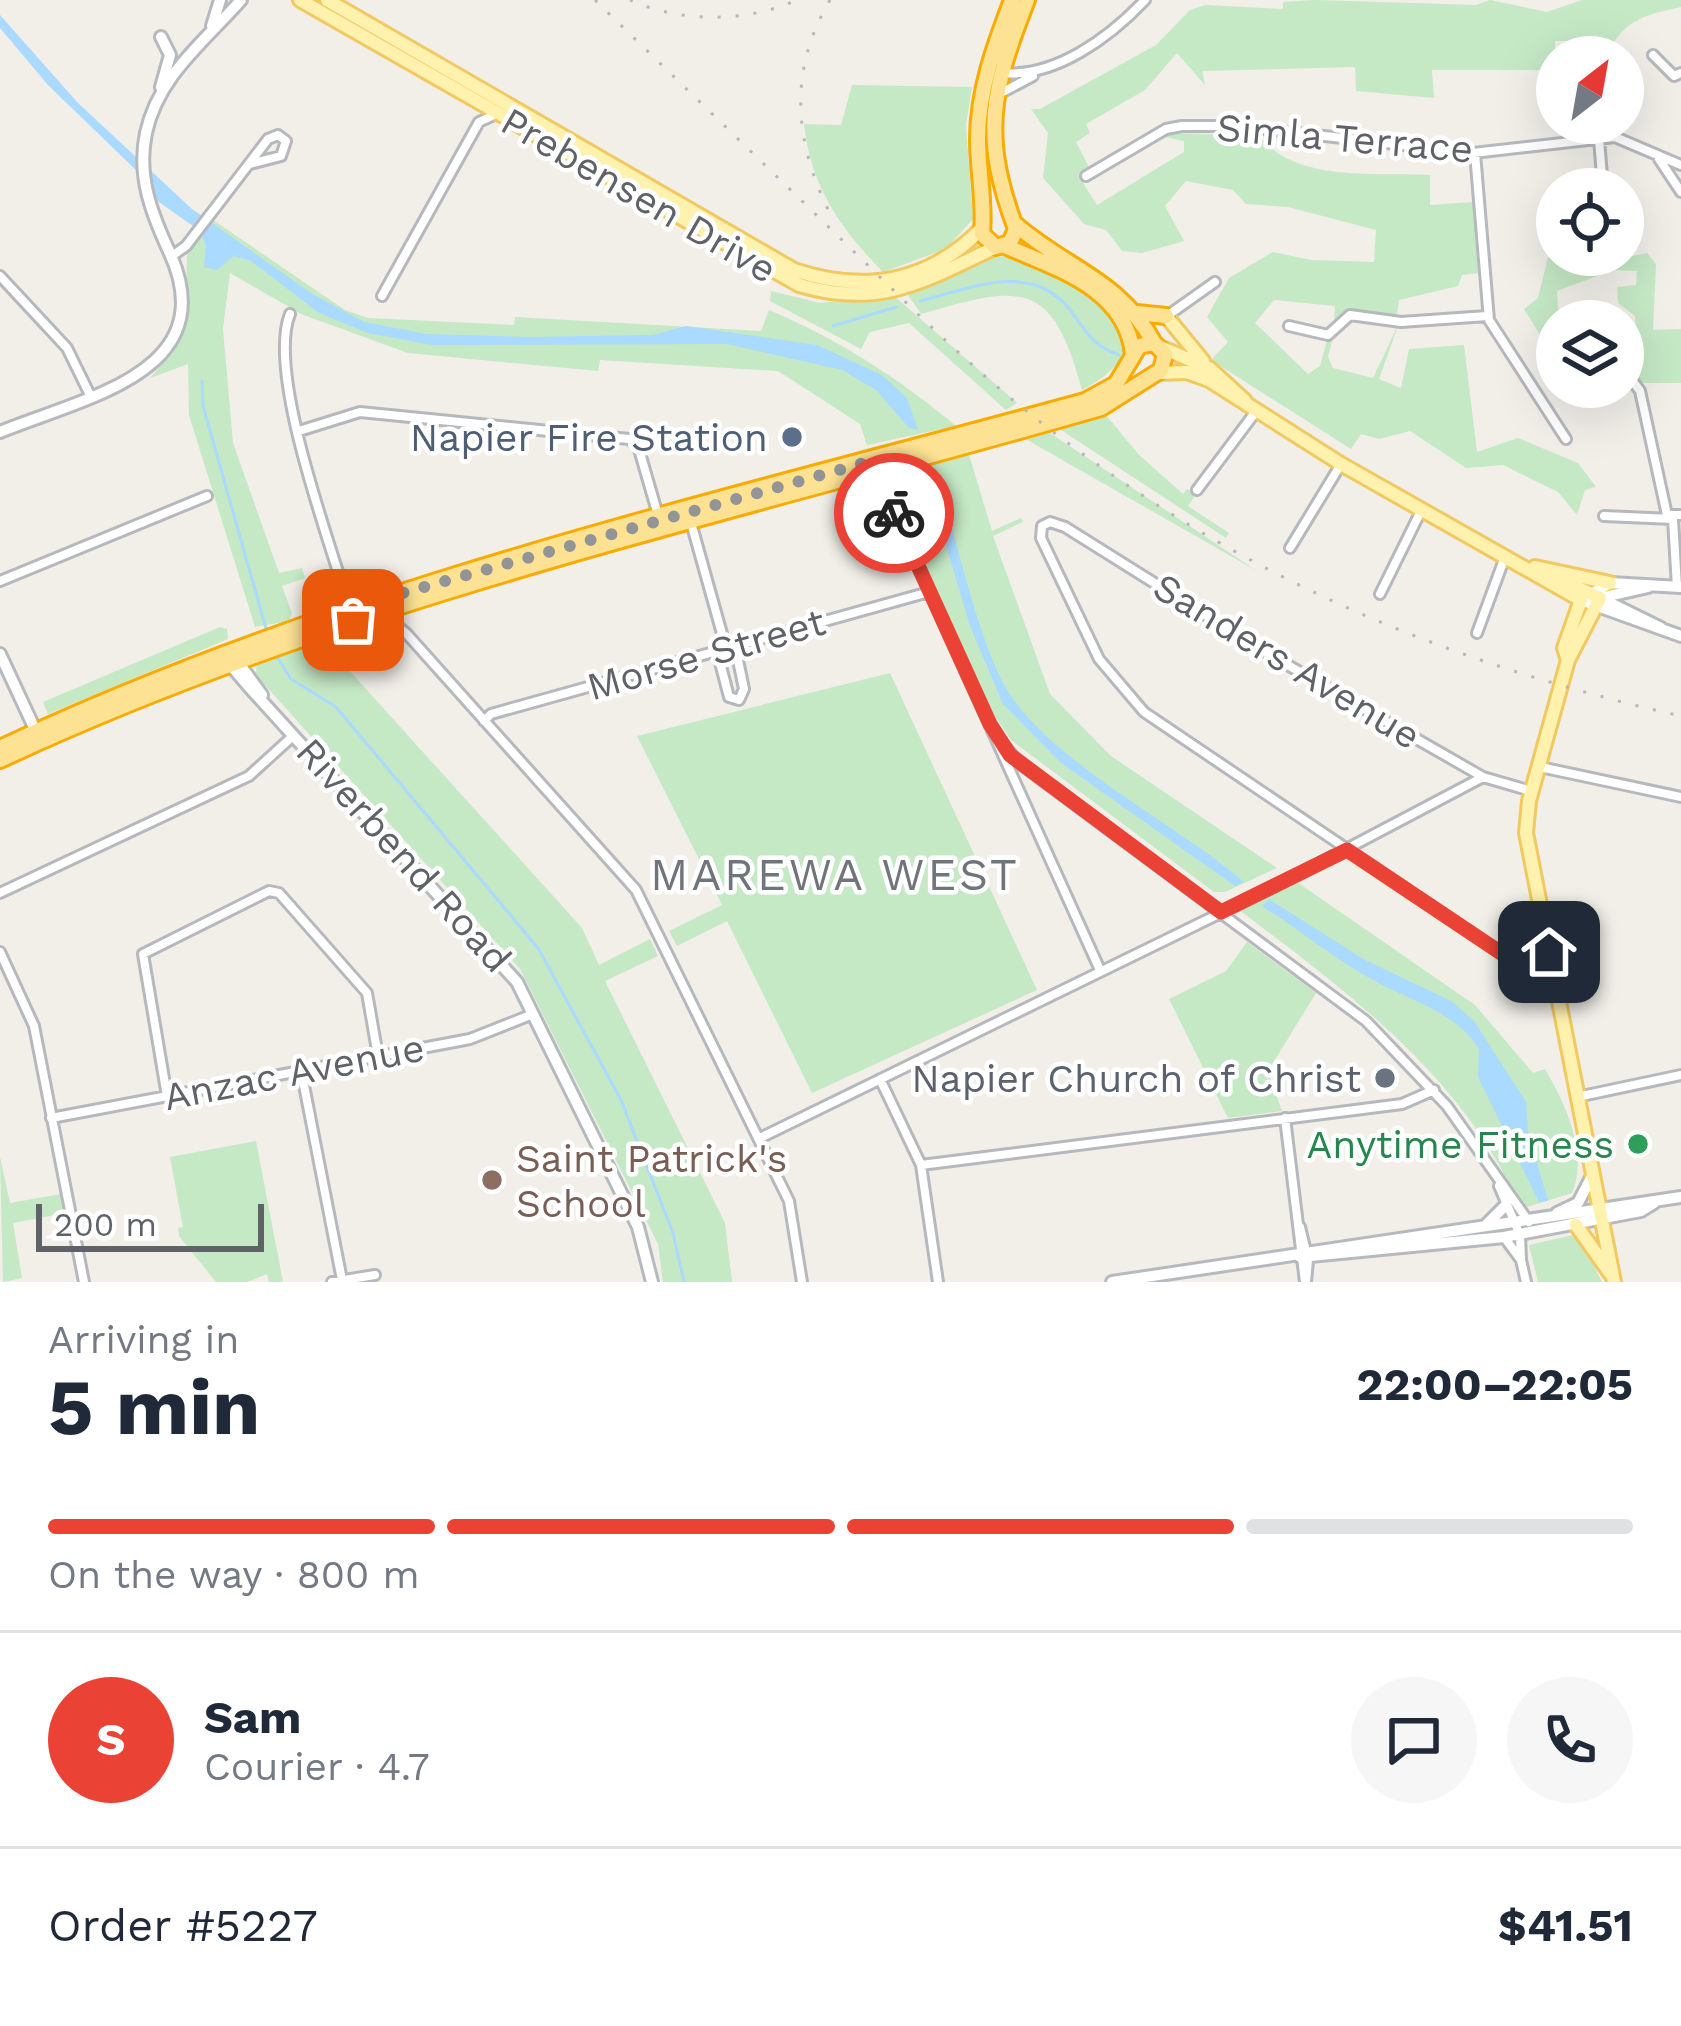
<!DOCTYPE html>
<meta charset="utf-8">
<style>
:root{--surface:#fff;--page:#f6f6f7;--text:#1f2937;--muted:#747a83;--line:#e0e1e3;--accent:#ea4335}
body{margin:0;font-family:"Work Sans",sans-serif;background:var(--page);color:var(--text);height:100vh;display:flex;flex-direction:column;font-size:45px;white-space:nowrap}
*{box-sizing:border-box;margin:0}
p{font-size:39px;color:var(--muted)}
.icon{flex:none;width:66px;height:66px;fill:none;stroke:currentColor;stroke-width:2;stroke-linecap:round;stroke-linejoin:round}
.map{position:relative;height:1282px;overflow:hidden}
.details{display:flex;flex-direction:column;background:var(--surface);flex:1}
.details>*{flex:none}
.needle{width:78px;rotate:31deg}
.tools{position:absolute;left:1536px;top:36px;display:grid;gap:24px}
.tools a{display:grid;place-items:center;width:108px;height:108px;border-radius:50%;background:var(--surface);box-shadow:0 12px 48px #0002;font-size:60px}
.scale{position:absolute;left:36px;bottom:30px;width:228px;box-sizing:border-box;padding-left:12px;border:6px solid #5f6368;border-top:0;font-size:33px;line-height:42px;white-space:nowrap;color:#5f6368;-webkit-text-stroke:9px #fff;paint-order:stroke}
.pin{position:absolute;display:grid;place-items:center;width:102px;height:102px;color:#fff;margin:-51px;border-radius:24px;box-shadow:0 6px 18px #0006}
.courier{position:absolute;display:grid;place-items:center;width:120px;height:120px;margin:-60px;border:9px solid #ea4335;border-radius:50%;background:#fff;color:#222;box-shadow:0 3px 15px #0007}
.overview em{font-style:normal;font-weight:700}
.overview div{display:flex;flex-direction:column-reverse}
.overview{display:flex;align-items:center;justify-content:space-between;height:204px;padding:0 48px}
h1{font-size:78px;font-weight:700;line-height:90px}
.bar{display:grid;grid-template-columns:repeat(4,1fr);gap:18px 12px;align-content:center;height:144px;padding:0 48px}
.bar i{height:15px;border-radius:9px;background:var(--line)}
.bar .selected{background:var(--accent)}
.bar p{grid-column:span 4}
.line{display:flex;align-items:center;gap:30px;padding:0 48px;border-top:3px solid var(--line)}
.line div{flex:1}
.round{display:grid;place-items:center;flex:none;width:126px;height:126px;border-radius:63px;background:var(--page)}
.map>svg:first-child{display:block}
.green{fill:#c5e8c5}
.water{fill:#aadaff}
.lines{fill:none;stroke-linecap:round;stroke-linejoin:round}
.stream{stroke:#aadaff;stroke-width:3}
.street-casing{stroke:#b5b8bc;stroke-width:14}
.secondary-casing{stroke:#b6babf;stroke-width:16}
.primary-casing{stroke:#f2c960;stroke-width:18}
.highway-casing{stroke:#f9ab00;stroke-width:20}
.street{stroke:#fff;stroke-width:8}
.secondary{stroke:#fff;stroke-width:10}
.primary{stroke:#fff2af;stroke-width:12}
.highway{stroke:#fde293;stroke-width:14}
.rail{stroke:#b6b7b8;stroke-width:3;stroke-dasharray:3 15;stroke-linecap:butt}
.done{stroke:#929495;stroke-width:12;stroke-dasharray:0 21.6}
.route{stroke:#ea4335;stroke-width:15}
.service-dot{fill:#5c6f8a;stroke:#fff;stroke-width:4.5}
.worship-dot{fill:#6b7280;stroke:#fff;stroke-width:4.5}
.leisure-dot{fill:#2e9e5b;stroke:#fff;stroke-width:4.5}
.education-dot{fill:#8d6e63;stroke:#fff;stroke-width:4.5}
.labels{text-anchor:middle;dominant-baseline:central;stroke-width:9;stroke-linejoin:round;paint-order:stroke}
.street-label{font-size:39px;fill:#5f6368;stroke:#fff}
.service-label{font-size:39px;fill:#4e5e75;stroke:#fff;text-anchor:end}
.worship-label{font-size:39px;fill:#5b616d;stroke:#fff;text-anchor:end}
.leisure-label{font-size:39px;fill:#27864d;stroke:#fff;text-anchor:end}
.education-label{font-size:39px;fill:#785e54;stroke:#fff;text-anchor:start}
.quarter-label{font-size:45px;letter-spacing:3px;fill:#70757a;stroke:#fff}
</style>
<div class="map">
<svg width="1681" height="1282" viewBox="0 0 1681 1282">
<rect width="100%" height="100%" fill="#f1efe8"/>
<path class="green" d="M1315 0 1476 5 1490 0 1547 12 1582 0H1681V7C1643 15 1623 20 1606 57L1569 41H1555V70H1432L1434 98 1356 91 1355 67 1202 71 1205 85 1177 53 1145 90 1086 124 1090 133 1076 142 1089 167 1078 175 1097 205 1184 152V141L1165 137 1171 133 1260 136C1294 183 1378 172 1430 175V205L1473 202 1478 273 1462 275 1458 286 1399 300 1397 315 1345 310 1334 323 1335 306 1274 300 1255 323 1308 374 1320 366 1328 337H1333L1328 357 1333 368 1373 378 1399 323 1379 379 1401 388 1409 349 1464 345 1477 452 1518 438 1578 463 1596 487 1585 490 1577 515 1558 492 1503 465 1466 468 1410 431 1379 439 1361 434 1351 449 1211 360 1228 342 1207 317 1229 278 1273 252 1311 260 1374 262 1376 230 1288 207 1246 204 1233 190 1186 181 1165 206 1184 241 1142 253 1122 251 1106 230 1084 224 1043 178 1048 133 1031 109H1040L1156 45 1190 10 1206 5 1283 9V2Z
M852 85 972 87 966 125 973 219 946 249 883 272C840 228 811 187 804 124L841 125Z
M213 220 345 310 368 318 514 325 515 317 761 331 769 310C838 339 900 379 956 426L867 445 860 424 778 371 600 360 598 371 408 353 301 314 230 273 223 329 233 443 279 573 302 568 305 578 282 586 292 613 289 621 255 627 189 415 188 364 150 378C190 338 186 300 187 247Z
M1647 253 1656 264 1653 330 1681 329V383H1642L1632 372 1639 370 1635 316 1618 303 1617 287 1636 285 1637 271 1613 270 1557 291 1558 309 1574 321H1557V362L1524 309 1538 298 1548 257 1600 255 1610 261Z
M1015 255C1065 280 1189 335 1082 390 1052 278 1021 285 921 314L908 295 988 258Z
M771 291 820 303 893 295 1017 403 1006 410 909 323 870 332 861 349 770 301Z
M1105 414 1139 455 1183 494 1187 489 1196 494 1188 506 1229 533 1226 538 1052 424Z
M1047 431 1257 571 1022 437Z
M967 448 992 531 1021 518 1023 522 993 536 1050 694 1111 756 1277 868 1225 892H1214L1011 740 993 713 887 482 890 471Z
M220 627 227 629 228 639 48 714 43 702Z
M319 637 582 928 599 965 650 939 658 956 605 981 725 1223 732 1282H663L658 1244 520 969 256 675 257 658Z
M890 673 1037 990 812 1093 727 921 677 946 669 931 722 905 637 736Z
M1294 880 1475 1005 1533 1073 1545 1069C1565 1103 1589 1154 1572 1193L1521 1209C1465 1078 1352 996 1242 912V907Z
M1247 942 1316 993 1268 1071 1282 1111 1228 1118 1169 999 1226 971Z
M256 1141 283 1282H269L267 1274 247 1282H216L179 1236 178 1228 183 1227 170 1157Z
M0 1157 10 1203 61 1194 65 1213 13 1223 22 1278 3 1282Z
M1578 1234 1602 1282H1538L1529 1245Z"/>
<path class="water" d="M0 15 78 103 192 209 311 293 364 322 427 334 529 337 653 335 686 326 817 345 882 375 907 398 918 430 909 428 876 390 842 370 727 344 433 345 368 333 319 313 251 261 234 256 217 270 204 267 206 246 200 231 159 202 142 176 48 85 0 28Z
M921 462 930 463 941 489C958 544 981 655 1013 699 1066 771 1174 822 1244 882L1235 886 1061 763 1003 704 970 626Z
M1269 899 1365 960 1451 1001 1474 1021 1526 1102 1528 1131 1548 1201 1539 1202 1478 1077 1479 1049C1454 1010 1410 1001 1371 979 1333 957 1299 930 1262 906Z"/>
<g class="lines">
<path class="stream" d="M920 301C972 288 1032 260 1071 311 1086 332 1093 346 1119 355
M833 326 896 307
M202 381 203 406 267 632
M274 652 291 679 336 707 538 948 621 1100 673 1233 684 1282"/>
<g class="street-casing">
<path id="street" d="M1653 55 1674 76 1681 73
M1001 73C1055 78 1109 38 1145 0
M999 94 1033 76
M1599 139 1603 189
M1475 153 1489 320 1566 439
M1659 159 1681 192
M1086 176 1166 129 1182 126H1237L1473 153 1615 137 1681 165
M172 256 186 246 268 139 278 135 286 141 281 156 250 164
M0 276 67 348 90 395
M382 296 479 122 496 114
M290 314C266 373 332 548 351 613
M1167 316 1215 282
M1289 326 1328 335 1350 315 1401 322 1487 316
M1623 335 1628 329
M1623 368 1640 391 1667 515H1681
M299 431 360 412 629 439 638 446 658 515
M637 442 644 431
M874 469 1100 970
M1197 490 1257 410
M1604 516 1673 519 1677 587
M690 519 726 648
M1290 548 1341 464
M0 581 207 496
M1380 594 1421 511
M379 611 406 633 636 890 789 1201 802 1282
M1477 633 1505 557
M717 651 729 697 739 700 744 689 735 646
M484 721 491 714 929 592
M995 734 1019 763 1366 1021 1447 1106 1529 1222
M1540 767 1681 797
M1531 791 1483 777 1258 648 1065 527 1050 522 1042 526 1041 538 1099 659 1144 712 1504 955 1549 951
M0 893 249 776 293 736
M0 952 34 1026 84 1282
M301 1070 342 1280
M880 1079 921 1165 938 1282
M167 1096 143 954 269 891 279 893 367 993 378 1056
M1577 1097 1681 1075
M51 1118 470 1039 533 1014
M1285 1118 1305 1282
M760 1138 1278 885 1483 777
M921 1165 1402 1104 1434 1090
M1499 1186 1520 1235 1521 1260
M1300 1227 1308 1260 1306 1282
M1504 1237 1521 1260 1526 1282
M332 1282 375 1275"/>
</g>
<g class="secondary-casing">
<path id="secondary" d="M212 26 220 0
M161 37 170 55 161 87
M0 432C85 397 227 372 168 249 151 212 137 175 146 133 158 76 205 41 241 0
M1681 587 1610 583 1581 600 1681 636
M1600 598 1661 628
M1600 598 1648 587
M0 654 39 738
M234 658 233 668 250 688 517 982 638 1227 652 1282
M238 662 262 695
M1557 1213 1578 1203 1593 1174
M1485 1226 1505 1206
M1300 1257 1504 1237 1641 1211 1654 1203
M1112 1282 1681 1197"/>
</g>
<g class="primary-casing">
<path id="primary" d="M300 0 799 285C881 309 924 281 996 247
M327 0 794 270C865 294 930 282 982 228
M1166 316 1203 361
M1160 347 1209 368 1245 401
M1157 373 1187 372 1209 380 1341 464 1581 600 1564 648 1568 660 1529 801 1526 833 1614 1282
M1535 567 1610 583
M1554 577 1600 598 1568 660
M1576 1225 1610 1273"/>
</g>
<g class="highway-casing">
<path id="highway" d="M1012 0C995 45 978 90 978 139 978 172 985 202 982 234L996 247 1010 243 1016 229C981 136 991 92 1027 0
M1015 224C1068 270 1119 279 1154 343
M1005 246C1058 269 1126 289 1133 354
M1137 313 1166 316
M0 748C343 586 720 501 1085 401L1116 384 1139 346 1154 343 1165 354 1161 370 1101 408C730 515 351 596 0 760"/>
</g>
<use href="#street" class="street"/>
<use href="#secondary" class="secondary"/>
<use href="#primary" class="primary"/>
<use href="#highway" class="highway"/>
<path class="rail" d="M595 0C677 80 760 160 842 240 903 299 962 360 1029 413 1227 571 1436 661 1681 716
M630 0C681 23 745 23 797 0
M830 0C786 74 795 148 834 221"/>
</g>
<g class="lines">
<path class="done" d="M353 620 351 611 403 593 871 461 894 513"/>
<path class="route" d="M894 513 990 724 1010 755 1221 912 1347 850 1504 955 1549 952"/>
</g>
<circle class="service-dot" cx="792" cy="437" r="12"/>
<circle class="worship-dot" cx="1385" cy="1078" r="12"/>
<circle class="leisure-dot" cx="1638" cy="1144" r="12"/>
<circle class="education-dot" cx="492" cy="1180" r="12"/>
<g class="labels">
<g class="street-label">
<text transform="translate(1345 138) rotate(5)">Simla Terrace</text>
<text transform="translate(639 195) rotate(30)">Prebensen Drive</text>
<text transform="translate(706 654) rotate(-16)">Morse Street</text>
<text transform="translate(1287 661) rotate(31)">Sanders Avenue</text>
<text transform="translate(404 855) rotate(48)">Riverbend Road</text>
<text transform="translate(294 1072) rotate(-11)">Anzac Avenue</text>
</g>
<g class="service-label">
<text x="768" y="437">Napier Fire Station</text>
</g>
<g class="worship-label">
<text x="1361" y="1078">Napier Church of Christ</text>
</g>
<g class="leisure-label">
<text x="1614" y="1144">Anytime Fitness</text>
</g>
<g class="education-label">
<text x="516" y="1158">Saint Patrick's<tspan x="516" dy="45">School</tspan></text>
</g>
<g class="quarter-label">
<text x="835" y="874">MAREWA WEST</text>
</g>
</g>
</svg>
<div class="tools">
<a><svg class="needle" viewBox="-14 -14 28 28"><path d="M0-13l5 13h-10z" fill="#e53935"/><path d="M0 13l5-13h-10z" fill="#747a83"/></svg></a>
<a><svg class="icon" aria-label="locate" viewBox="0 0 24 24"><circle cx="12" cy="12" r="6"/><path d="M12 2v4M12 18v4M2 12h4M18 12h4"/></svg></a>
<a><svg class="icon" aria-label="layers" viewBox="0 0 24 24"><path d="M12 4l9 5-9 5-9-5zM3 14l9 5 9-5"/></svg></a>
</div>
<div class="scale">200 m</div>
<div class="pin" style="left:353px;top:620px;background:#ea580c"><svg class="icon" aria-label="bag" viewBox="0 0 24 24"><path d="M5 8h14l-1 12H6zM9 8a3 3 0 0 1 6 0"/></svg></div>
<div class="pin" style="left:1549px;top:952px;background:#1f2937"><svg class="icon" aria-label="home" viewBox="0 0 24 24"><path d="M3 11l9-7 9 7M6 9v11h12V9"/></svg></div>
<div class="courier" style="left:894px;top:513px"><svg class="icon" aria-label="bike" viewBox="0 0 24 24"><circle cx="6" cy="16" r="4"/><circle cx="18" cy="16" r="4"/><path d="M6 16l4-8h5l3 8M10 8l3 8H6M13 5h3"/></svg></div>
</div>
<section class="details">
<div class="overview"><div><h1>5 min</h1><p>Arriving in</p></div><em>22:00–22:05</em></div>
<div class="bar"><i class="selected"></i><i class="selected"></i><i class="selected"></i><i></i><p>On the way · 800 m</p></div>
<div class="line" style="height:216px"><b class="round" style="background:var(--accent);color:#fff">S</b><div><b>Sam</b><p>Courier · 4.7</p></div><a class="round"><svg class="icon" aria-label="chat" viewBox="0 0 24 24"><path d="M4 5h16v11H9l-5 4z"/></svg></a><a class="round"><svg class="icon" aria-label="phone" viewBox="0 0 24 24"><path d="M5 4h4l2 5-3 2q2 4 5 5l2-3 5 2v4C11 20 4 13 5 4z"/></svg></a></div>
<div class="line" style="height:156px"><div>Order #5227</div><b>$41.51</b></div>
</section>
